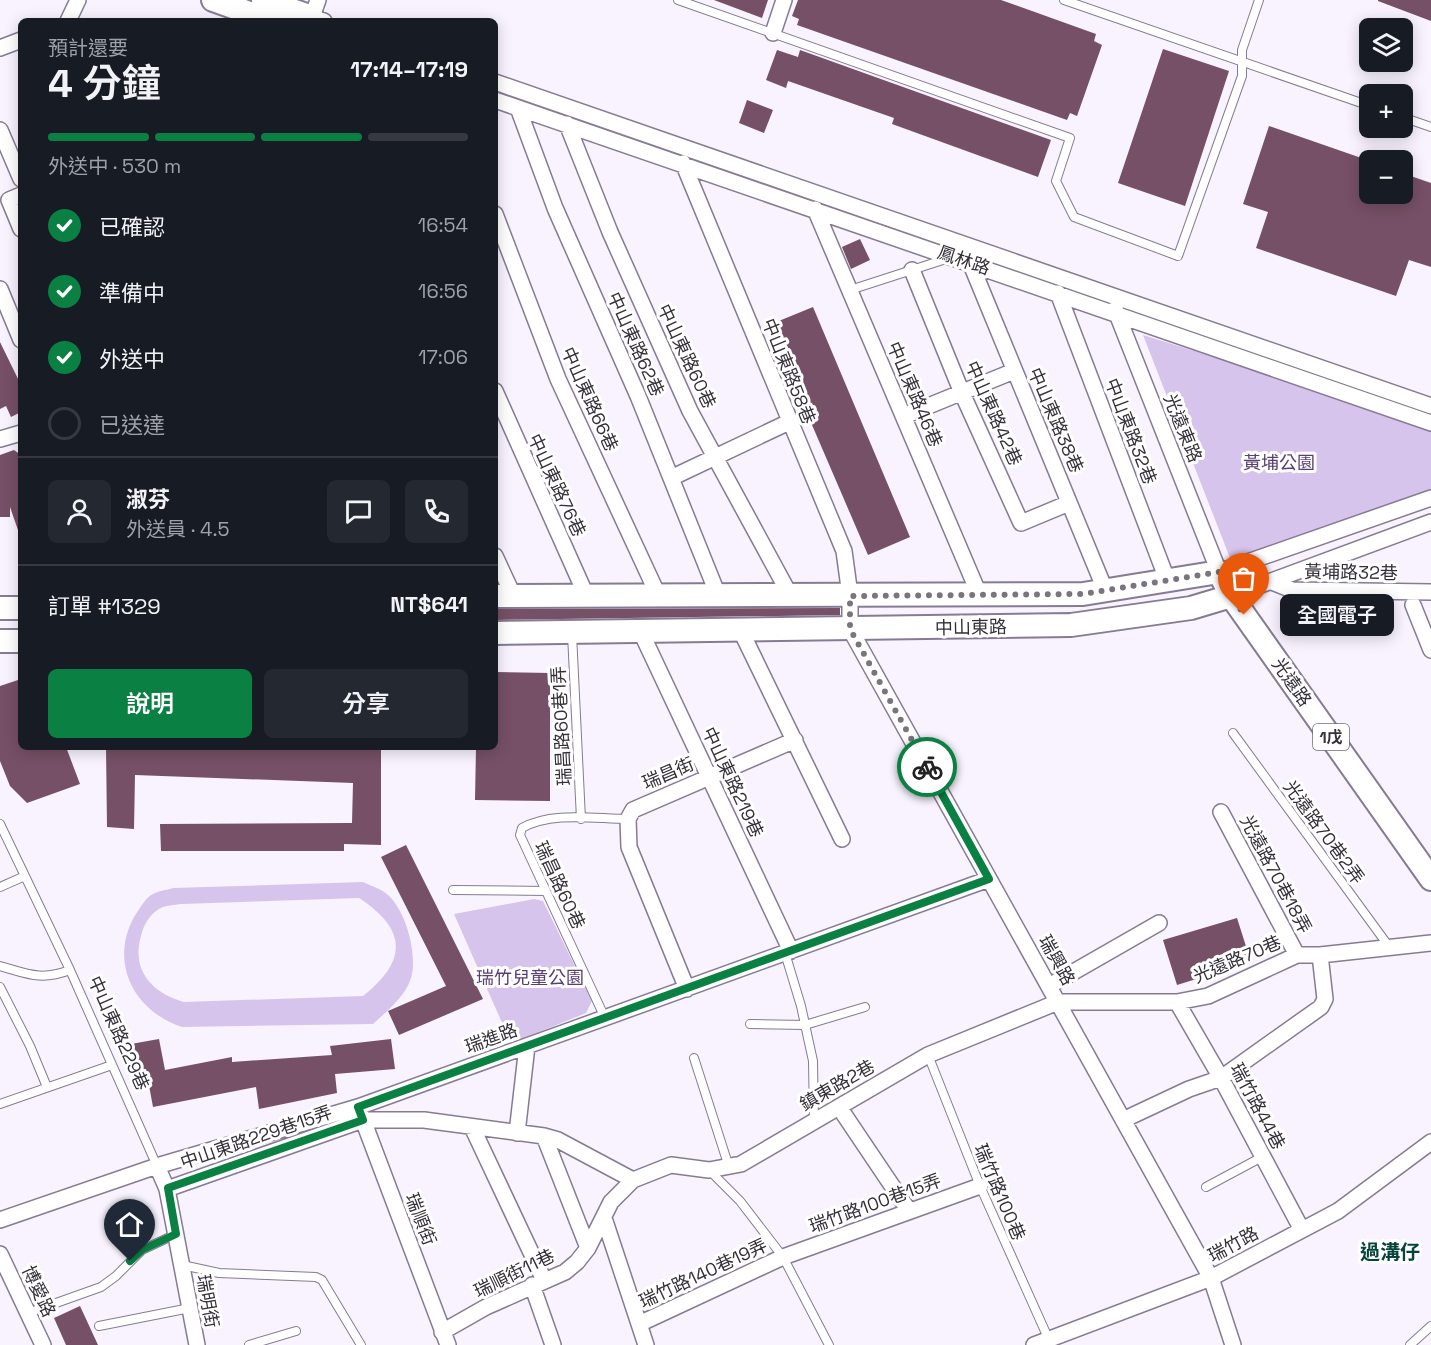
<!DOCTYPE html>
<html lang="zh-TW">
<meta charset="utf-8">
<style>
:root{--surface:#171b24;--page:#242831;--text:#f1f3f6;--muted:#9ea1a6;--line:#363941;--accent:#0b8043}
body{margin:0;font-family:"Space Grotesk","Noto Sans TC",sans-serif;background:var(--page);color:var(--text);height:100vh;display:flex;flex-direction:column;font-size:22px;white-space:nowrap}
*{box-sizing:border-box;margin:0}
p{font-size:20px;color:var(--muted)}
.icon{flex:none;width:33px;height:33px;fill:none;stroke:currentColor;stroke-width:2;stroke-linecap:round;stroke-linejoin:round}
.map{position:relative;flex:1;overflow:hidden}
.drawer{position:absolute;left:18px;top:18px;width:480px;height:732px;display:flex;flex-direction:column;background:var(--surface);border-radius:9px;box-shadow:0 3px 15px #0003}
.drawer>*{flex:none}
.buttons{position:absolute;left:1359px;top:18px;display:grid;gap:12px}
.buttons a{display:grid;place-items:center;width:54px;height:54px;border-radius:9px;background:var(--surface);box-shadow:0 3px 15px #0003;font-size:30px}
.pin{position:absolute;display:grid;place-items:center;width:51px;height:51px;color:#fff;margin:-62px -26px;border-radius:50% 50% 50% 0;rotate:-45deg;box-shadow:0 0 6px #0007}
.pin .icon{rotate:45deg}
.courier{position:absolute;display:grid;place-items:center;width:60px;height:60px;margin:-30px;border:4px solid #0b8043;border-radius:50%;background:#fff;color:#222;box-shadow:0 2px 8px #0007}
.bubble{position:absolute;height:42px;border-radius:9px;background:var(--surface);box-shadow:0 3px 15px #0003;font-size:20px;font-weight:600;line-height:42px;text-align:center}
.overview em{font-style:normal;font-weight:600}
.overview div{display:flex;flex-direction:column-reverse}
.overview{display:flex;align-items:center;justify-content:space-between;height:102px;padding:0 30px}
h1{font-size:39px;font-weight:600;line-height:45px}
.bar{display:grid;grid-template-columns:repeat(4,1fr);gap:9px 6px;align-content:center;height:72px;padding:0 30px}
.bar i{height:8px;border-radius:4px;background:var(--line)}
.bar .current{background:var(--accent)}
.bar p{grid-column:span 4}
.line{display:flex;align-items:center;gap:15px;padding:0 30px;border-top:2px solid var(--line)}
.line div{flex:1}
.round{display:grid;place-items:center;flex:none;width:63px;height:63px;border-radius:9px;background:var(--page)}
ol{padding:0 30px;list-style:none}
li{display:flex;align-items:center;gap:18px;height:66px}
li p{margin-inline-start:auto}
li .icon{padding:6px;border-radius:50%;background:var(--accent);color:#fff;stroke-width:4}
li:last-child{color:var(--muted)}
li i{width:33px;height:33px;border:3px solid var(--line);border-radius:50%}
.primary-button{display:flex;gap:12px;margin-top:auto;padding:12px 30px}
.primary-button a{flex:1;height:69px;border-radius:9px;background:var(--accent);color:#fff;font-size:24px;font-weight:600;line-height:69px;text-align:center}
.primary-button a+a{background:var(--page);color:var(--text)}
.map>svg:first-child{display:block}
.green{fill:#d6c4ec;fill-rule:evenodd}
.building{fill:#765066}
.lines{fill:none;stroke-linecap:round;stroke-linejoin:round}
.service-casing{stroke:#867b93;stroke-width:10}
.minor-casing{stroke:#867b93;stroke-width:18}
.primary-casing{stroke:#867b93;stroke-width:26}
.service{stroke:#fff;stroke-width:8}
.minor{stroke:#fff;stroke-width:15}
.primary{stroke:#fff;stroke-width:22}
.done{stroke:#79747e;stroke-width:6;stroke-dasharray:0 10.8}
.route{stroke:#0b8043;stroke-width:8}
.labels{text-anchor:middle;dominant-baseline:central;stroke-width:6;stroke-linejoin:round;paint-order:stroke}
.shield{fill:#fff;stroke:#716d74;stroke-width:1.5}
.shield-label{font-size:16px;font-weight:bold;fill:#342f39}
.street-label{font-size:18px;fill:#342f39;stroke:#fff}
.park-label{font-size:18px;fill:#593f74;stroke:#fff}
.neighbourhood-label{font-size:20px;font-weight:bold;fill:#07443c;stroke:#fff}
</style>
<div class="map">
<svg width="1431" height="1345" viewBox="0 0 1431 1345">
<rect width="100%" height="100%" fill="#f8f3fe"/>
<path class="green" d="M1143 335 1431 425V496L1232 563Z
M363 882C371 886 382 889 388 895 406 911 418 955 411 978 405 997 387 1011 373 1024L182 1027C134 1011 109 963 134 917 139 910 144 900 151 895 157 891 167 890 173 888ZM359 898C408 930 407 961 363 996L184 1002C152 993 131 970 141 936 143 926 149 915 159 909 165 905 174 905 182 904Z
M534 899 543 901 592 1001 586 1013 522 1039 507 1034 454 914Z"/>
<path class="building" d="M714 0H768L762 18Z
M798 0H1001L1096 34 1094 41 1102 45 1077 116 1070 113 1067 120 797 25 799 19 792 16Z
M1378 0H1431V21L1378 1Z
M1163 49 1229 71 1185 206 1118 183Z
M777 50 798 57 800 50 1051 140 1038 177 892 124 894 118 788 81 786 88 766 80Z
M747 100 773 110 764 133 739 123Z
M1269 126 1370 161V194H1402V173L1431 183V267L1409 260 1396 296 1256 248 1268 212 1243 204Z
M860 239 870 260 851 269 842 247Z
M813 307 910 537 868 555 769 325Z
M0 342 21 385V412L11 417 6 406 0 409Z
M14 450 21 455 19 533 10 507V517H0V455Z
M840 608V615L495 620V609Z
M495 672 550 673V801L475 800 476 747H495Z
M21 679V747H66L80 784 27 803 10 786 0 761V686Z
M106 747H381V845L344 844V851H161L160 824 352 823 353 783 135 775 134 829 107 827Z
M406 845 483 999 399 1035 388 1011 446 986 381 857Z
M1237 918 1251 962 1177 985 1163 940Z
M159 1039 165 1070 232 1057V1062L332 1055 330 1046 391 1039 395 1069 335 1074 337 1093 259 1109 256 1087 153 1107 146 1069 137 1071 131 1044Z
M80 1306 98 1345H66L54 1318Z"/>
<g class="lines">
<g class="service-casing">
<path id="service" d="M678 0 1070 138 1056 181 1074 217 1178 256 1242 76V50L1259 0
M1064 0 1370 106
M1402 117 1431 127
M850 290 949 258
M572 634 581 819
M1233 733 1390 948
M0 824 70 970 157 1166
M0 887 25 876
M453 890 546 891
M785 953 801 1006 813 1061 814 1121
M0 966C28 974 41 981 70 970
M0 987 30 1046 47 1087
M605 1018 520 835 522 828C552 811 595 819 628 819
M750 1024 805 1025 865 1007
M928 1055 980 1186 1049 1340
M694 1058 729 1167
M0 1104 112 1065
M709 1170 740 1201 783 1257 829 1345
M1206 1187 1262 1157
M182 1265 219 1273 316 1277 322 1280 361 1345
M28 1313 101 1287 116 1276 142 1250 176 1234
M99 1326 190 1308
M249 1345 296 1331
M1410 1345 1431 1326"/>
</g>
<g class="minor-casing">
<path id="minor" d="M318 0 312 17 324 21
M68 21 78 0
M773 33 784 0
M0 48 21 40
M495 82 1431 406
M495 100 1431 423
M518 108 555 208 638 396 718 595
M567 124 610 232 690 411 790 595
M0 130 21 179
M683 163 844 551 850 595V629L1211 1278 1233 1345
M21 195 9 200 21 229
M815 209 979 594
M495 214 558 379 658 595
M970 262 1106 592
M912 270 962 393 1021 523 1069 503
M0 289 21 340
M1058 293 1168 582
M1115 309 1219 572 1431 498
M495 391 586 595
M904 416 1014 371
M0 439 21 433
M671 478 789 422
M495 556 513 595
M1272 582 1292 590 1431 592
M1231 596 1431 522
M1413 605 1431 650
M740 629 842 839
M640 630 791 951
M1221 812 1297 955
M1049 986 1159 923
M687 989 629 847 628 819 633 810 795 740
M1177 1002 1221 1078 1302 1230
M839 1107 909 1211
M360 1112 448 1345
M1123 1120 1189 1089 1221 1078 1321 1007 1325 999 1320 955
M472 1127 544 1280
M517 1133 527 1046
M544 1136 588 1248
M157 1166 167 1189 197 1345
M167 1189 363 1120H424L544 1136 558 1140 633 1180
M604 1218 646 1345
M0 1220 157 1166 358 1107 989 879
M0 1254 43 1345
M532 1285 553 1345
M639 1324 783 1257 980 1186
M442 1332 486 1307 565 1272 577 1262 588 1248 611 1202 633 1180 671 1165 709 1170 741 1164 928 1055 1058 1002H1177L1208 996 1297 955H1320L1431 943
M1034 1345 1211 1278 1338 1211 1431 1142"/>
</g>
<g class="primary-casing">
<path id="primary" d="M213 0 272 21
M263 0 312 17 311 21
M495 596 1083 594 1219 572 1231 596 1431 879
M0 608H21
M495 633 1071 625 1191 608 1231 596
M0 641H21"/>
</g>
<use href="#service" class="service"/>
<use href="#minor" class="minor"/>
<use href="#primary" class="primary"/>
</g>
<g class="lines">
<path class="done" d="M927 767 850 629V596L1083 594 1219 572 1244 615"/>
<path class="route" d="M130 1261 142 1250 176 1234 168 1188 363 1120 358 1107 989 879 927 767"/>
</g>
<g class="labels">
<rect class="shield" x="1313" y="724" width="36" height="26" rx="4.5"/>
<g class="shield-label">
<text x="1331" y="737">1戊</text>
</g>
<g class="street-label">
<text transform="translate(964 260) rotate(19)">鳳林路</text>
<text transform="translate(636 344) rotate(66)">中山東路62巷</text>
<text transform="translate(687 356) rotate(65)">中山東路60巷</text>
<text transform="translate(789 371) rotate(68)">中山東路58巷</text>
<text transform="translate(915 394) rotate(67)">中山東路46巷</text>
<text transform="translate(590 399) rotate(66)">中山東路66巷</text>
<text transform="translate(994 413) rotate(66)">中山東路42巷</text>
<text transform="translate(1056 420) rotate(67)">中山東路38巷</text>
<text transform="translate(1183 428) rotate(68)">光遠東路</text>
<text transform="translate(1131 431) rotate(69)">中山東路32巷</text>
<text transform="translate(557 485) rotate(65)">中山東路76巷</text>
<text transform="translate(1351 572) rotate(1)">黃埔路32巷</text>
<text transform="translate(971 627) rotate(-1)">中山東路</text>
<text transform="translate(1292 682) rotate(55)">光遠路</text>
<text transform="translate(561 726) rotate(-93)">瑞昌路60巷1弄</text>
<text transform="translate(668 773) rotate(-23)">瑞昌街</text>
<text transform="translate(733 782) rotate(65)">中山東路219巷</text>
<text transform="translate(1324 832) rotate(54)">光遠路70巷2弄</text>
<text transform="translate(1276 874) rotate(62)">光遠路70巷18弄</text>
<text transform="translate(560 885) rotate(65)">瑞昌路60巷</text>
<text transform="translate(1237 959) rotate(-23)">光遠路70巷</text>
<text transform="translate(1057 960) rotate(61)">瑞興路</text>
<text transform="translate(119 1033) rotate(66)">中山東路229巷</text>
<text transform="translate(491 1038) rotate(-20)">瑞進路</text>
<text transform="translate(837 1085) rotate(-30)">鎮東路2巷</text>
<text transform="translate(1258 1106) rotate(62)">瑞竹路44巷</text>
<text transform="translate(256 1137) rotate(-19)">中山東路229巷15弄</text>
<text transform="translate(1000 1192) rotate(67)">瑞竹路100巷</text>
<text transform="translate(875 1203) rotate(-20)">瑞竹路100巷15弄</text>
<text transform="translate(421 1219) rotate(69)">瑞順街</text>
<text transform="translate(1233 1244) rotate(-28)">瑞竹路</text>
<text transform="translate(514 1273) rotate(-26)">瑞順街11巷</text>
<text transform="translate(703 1273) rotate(-25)">瑞竹路140巷19弄</text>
<text transform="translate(39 1291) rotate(65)">博愛路</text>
<text transform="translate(208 1301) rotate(80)">瑞明街</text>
</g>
<g class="park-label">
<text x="1279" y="462">黃埔公園</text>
<text x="530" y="977">瑞竹兒童公園</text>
</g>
<g class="neighbourhood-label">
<text x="1390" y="1252">過溝仔</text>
</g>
</g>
</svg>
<div class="buttons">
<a><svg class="icon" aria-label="layers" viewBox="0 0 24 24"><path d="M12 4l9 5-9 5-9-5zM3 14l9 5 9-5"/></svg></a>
<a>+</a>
<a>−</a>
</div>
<div class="pin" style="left:1244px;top:615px;background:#ea580c"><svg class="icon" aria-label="bag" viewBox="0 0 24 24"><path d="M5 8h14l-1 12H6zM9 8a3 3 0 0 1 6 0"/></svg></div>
<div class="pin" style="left:130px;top:1261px;background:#1f2937"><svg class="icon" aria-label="home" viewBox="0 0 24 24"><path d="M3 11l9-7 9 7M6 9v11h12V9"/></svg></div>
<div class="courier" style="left:927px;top:767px"><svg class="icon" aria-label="bike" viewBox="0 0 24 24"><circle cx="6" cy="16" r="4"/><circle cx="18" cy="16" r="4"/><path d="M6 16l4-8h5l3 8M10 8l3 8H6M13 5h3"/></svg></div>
<div class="bubble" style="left:1280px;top:594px;width:114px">全國電子</div>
<section class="drawer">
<div class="overview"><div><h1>4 分鐘</h1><p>預計還要</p></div><em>17:14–17:19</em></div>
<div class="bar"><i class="current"></i><i class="current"></i><i class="current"></i><i></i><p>外送中 · 530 m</p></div>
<ol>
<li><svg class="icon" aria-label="check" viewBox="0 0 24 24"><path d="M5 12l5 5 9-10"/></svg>已確認<p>16:54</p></li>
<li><svg class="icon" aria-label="check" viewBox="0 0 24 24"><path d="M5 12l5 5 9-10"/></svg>準備中<p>16:56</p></li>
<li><svg class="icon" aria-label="check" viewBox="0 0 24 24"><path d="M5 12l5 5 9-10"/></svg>外送中<p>17:06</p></li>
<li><i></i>已送達</li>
</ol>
<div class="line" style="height:108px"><a class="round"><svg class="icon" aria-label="person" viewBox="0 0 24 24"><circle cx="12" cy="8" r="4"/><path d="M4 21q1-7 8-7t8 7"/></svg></a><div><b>淑芬</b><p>外送員 · 4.5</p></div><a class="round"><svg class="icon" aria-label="chat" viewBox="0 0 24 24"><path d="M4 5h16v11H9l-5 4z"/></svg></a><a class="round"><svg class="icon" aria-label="phone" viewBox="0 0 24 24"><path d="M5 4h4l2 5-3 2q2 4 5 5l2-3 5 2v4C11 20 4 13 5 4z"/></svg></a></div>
<div class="line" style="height:78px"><div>訂單 #1329</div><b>NT$641</b></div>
<div class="primary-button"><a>說明</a><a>分享</a></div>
</section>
</div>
